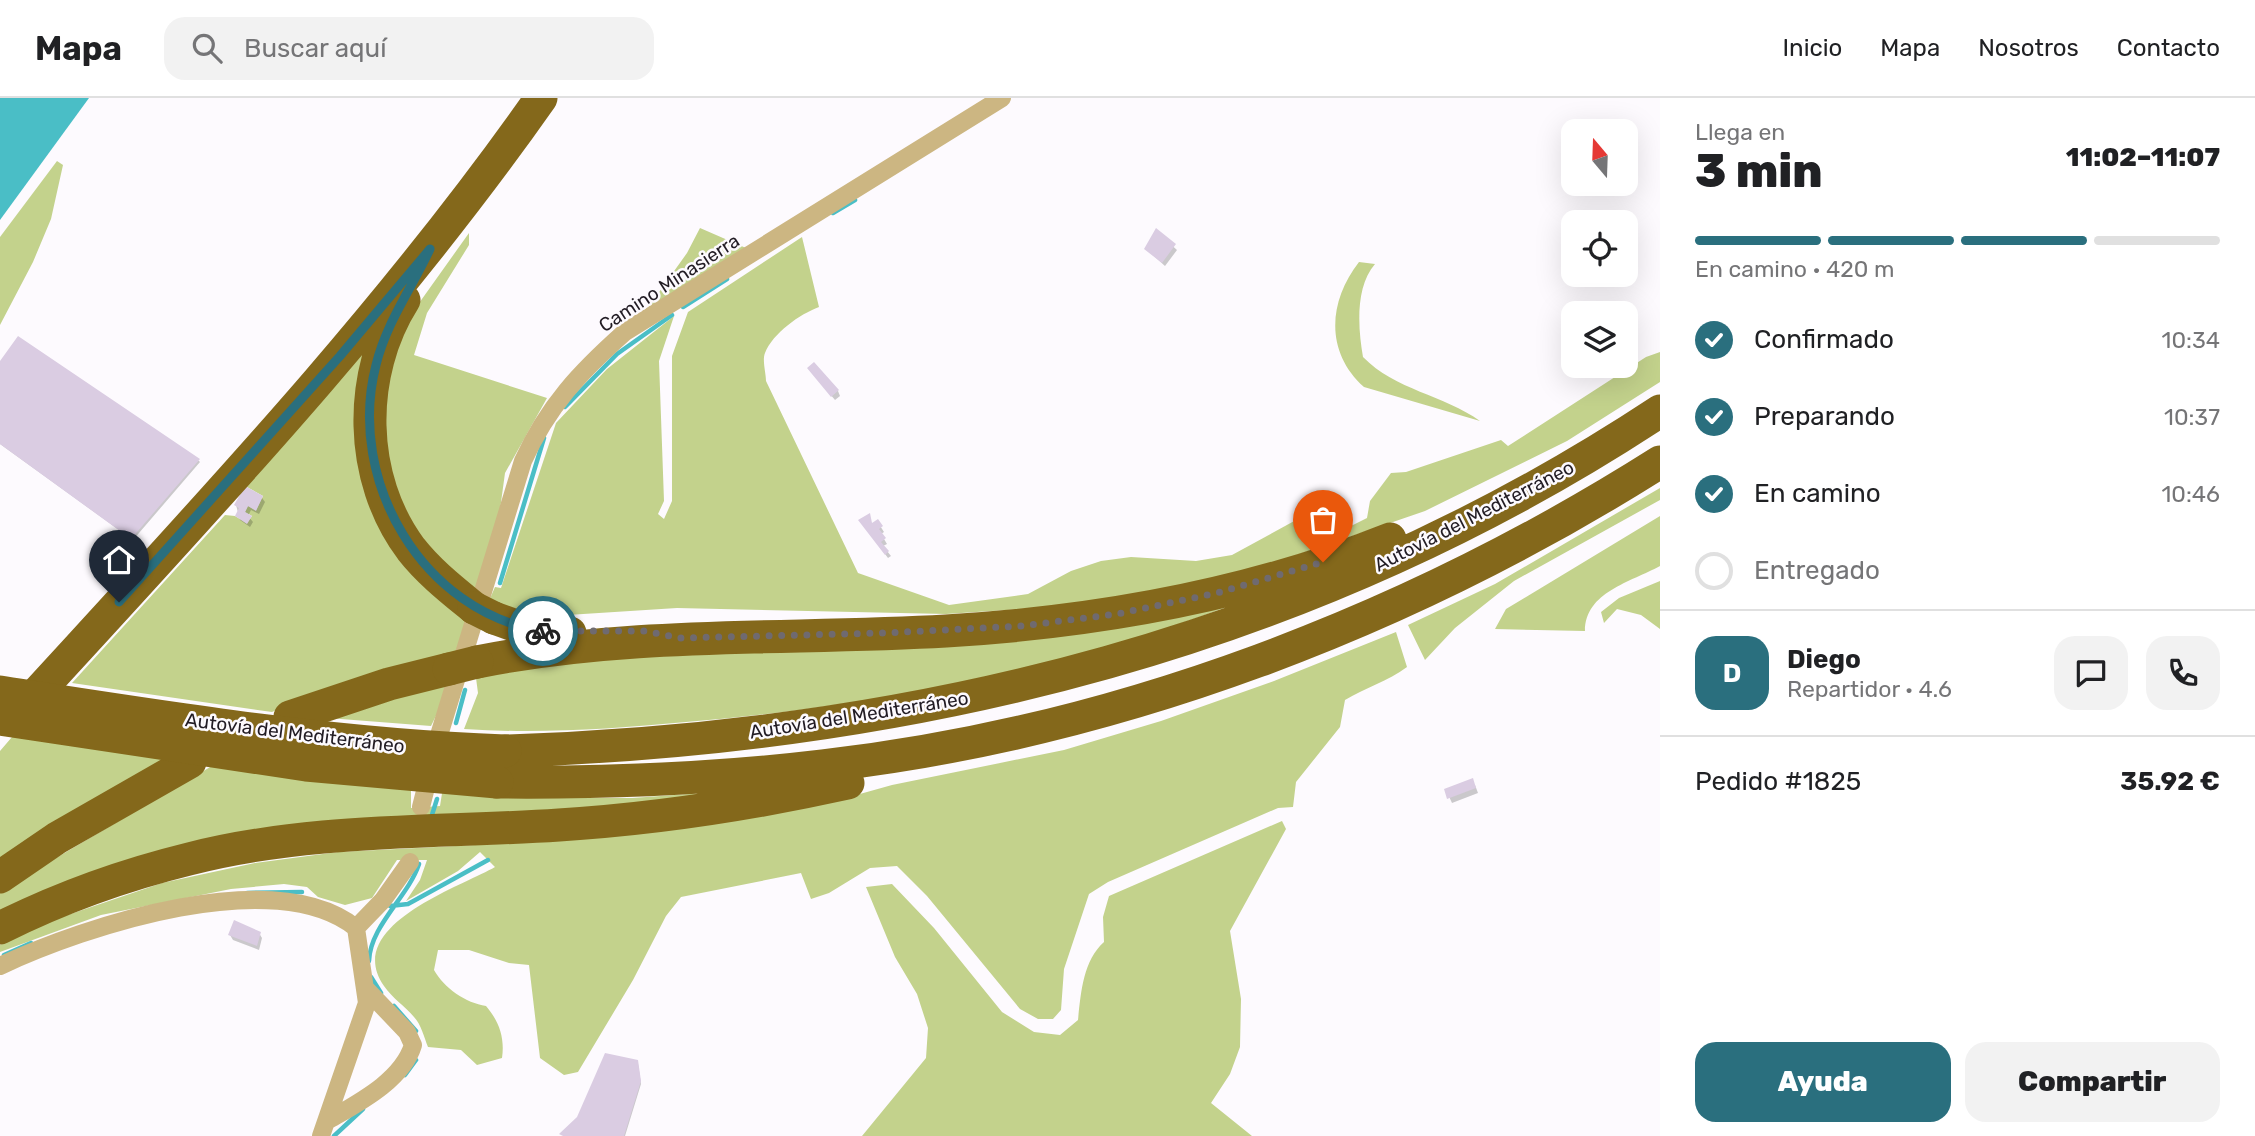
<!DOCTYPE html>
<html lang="es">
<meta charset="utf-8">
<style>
:root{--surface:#fff;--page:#f2f2f2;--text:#202124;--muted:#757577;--line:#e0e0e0;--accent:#2a6f7e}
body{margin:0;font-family:Rubik,sans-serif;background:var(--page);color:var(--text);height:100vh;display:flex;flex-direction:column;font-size:26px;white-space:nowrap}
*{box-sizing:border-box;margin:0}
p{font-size:23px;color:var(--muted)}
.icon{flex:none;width:38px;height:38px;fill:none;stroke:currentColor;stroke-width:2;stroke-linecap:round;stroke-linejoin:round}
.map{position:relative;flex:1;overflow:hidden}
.sheet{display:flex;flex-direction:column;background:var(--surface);width:595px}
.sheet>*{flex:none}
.needle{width:46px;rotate:341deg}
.controls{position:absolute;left:1561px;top:21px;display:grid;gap:14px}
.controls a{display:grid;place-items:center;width:77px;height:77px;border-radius:14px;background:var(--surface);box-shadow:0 7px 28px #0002;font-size:35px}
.pin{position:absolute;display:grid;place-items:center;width:60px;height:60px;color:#fff;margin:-72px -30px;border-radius:50% 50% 50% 0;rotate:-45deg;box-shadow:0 0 7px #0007}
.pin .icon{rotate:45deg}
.courier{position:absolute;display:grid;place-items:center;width:70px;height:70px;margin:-35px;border:5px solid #2a6f7e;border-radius:50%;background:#fff;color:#222;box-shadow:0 2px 9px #0007}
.overview em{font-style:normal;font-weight:800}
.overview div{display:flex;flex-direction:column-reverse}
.overview{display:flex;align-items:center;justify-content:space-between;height:119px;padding:0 35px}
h1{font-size:46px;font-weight:800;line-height:52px}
.bar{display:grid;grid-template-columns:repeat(4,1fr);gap:10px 7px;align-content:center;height:84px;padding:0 35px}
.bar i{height:9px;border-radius:5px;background:var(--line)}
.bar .current{background:var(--accent)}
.bar p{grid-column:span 4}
.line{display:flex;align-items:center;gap:18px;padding:0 35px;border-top:2px solid var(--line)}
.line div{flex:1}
.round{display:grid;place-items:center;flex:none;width:74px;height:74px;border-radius:21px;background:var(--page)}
ol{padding:0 35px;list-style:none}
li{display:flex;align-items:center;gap:21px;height:77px}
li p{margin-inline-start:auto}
li .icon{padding:7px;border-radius:50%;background:var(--accent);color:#fff;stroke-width:4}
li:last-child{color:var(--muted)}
li i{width:38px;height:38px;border:4px solid var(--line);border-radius:50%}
.primary-button{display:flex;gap:14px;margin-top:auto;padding:14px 35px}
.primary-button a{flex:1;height:80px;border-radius:21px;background:var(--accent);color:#fff;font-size:28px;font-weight:800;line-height:80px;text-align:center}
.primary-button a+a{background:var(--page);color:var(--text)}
header{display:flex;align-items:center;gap:42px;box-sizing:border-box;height:98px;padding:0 35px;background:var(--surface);border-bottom:2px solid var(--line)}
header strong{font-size:33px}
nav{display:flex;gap:38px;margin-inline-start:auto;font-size:24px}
.search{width:490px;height:63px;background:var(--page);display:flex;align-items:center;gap:18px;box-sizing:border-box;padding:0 24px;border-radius:21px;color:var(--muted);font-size:26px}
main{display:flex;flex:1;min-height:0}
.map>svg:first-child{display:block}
.green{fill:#c3d28c}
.water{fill:#4abec6}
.shadow{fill:#0003}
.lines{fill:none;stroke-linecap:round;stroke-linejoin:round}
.stream{stroke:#4abec6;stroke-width:4.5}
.building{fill:#dacce2}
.street{stroke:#ccb682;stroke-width:18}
.highway{stroke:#84681b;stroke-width:33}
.highway-bridge{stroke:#84681b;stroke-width:33}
.done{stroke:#6f6a70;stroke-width:7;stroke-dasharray:0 12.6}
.route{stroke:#2a6f7e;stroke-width:9}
.labels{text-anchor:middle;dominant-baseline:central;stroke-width:5;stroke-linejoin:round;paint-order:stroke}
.street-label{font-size:19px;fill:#221c24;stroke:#fdfafe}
</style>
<header>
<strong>Mapa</strong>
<div class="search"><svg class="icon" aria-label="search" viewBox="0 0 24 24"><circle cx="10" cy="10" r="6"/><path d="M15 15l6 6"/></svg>Buscar aquí</div>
<nav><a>Inicio</a><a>Mapa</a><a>Nosotros</a><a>Contacto</a></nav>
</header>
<main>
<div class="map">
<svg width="1660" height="1038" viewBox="0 0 1660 1038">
<rect width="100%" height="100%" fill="#fdfafe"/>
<path class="green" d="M57 63 63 67 51 121 33 164 0 227V139Z
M700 130 746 150 647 211 687 155Z
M469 135V147L427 215 414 257 547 300 505 375 499 419 477 499 425 452 391 381 380 307 407 222Z
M802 139 819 209C800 216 773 235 765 255 762 262 766 275 766 283L858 475 949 507 1028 496 1071 473 1101 463 1131 459 1196 463 1232 457 1307 416 1320 413 1344 417 1351 428 1367 420 1370 403 1391 375 1406 374 1501 342 1508 348 1646 259 1660 254V284L1567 343 1425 413 1259 470 1173 491 1051 509 946 516 677 510 552 518 488 505 495 489 501 490 556 325 607 271 674 218 659 263 664 403 658 416 664 421 672 403V258L688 214Z
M1359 164 1375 166C1355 189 1358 231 1363 259 1395 292 1444 297 1480 323L1364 289C1325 254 1328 204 1359 164Z
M371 243 361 347 469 520 456 553 301 601 272 614 72 585 225 417 235 418 247 425 252 418 245 414 248 408 256 412 263 398 245 388Z
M1660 390V402L1514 483 1455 530 1425 562 1408 527 1495 486Z
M1660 418V468C1631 484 1585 494 1585 533L1495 531 1506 511Z
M1660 483V531L1641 517 1617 511 1604 525 1601 514 1619 500Z
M1252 499C1073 571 877 608 686 624 611 631 538 636 464 631L478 595 476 580 564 562Z
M1396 534 1407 569C1388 583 1365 590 1345 602L1340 629 1296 684 1293 709 1278 710 1108 784 1089 796 1064 871 1061 912 1053 921H1038L1020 911 927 798 897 768 870 770 829 795 811 801 801 775 681 799 666 818 633 882 578 974 564 977 540 960 529 867 509 865 469 852H438L434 872C444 890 466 905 486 908 499 923 505 940 502 960L477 967 461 952 428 949C424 939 421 926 414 919 405 908 392 900 384 888 342 828 460 789 495 769L480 754 458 773 406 803 420 782 427 762H397L372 800 345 807 318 799 307 789 284 786 231 791 101 817 0 854V847L44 825 162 785 255 765 338 754 536 744 842 701 892 687 1064 652 1161 623 1274 583Z
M456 577 431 628 315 619Z
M18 632 177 658 0 762V653Z
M217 665 411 689V710L440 708 443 689 556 700H632L773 690 652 711 319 729 0 816V793Z
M1282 723 1286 731 1230 833 1241 901 1240 949 1230 976 1211 1005 1252 1038H862L926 960 928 930 917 896 895 859 866 789 892 786 934 830 1002 914 1034 934 1060 937 1078 922C1081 894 1083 863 1104 844L1103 819 1109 798Z"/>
<path class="water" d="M0 0H89L0 122Z"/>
<path class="shadow" d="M1156 133 1177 152 1165 168 1146 151Z
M0 266 199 363 200 364 133 442 0 346Z
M814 266 838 293 840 298 835 302 812 275Z
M262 400 265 404 259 416 251 412 248 418 253 424 250 429 240 422 236 407Z
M869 418 872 427 877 423 884 434 881 436 887 446 883 448 891 458 888 460 863 427Z
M1475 687 1478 695 1452 705 1446 692Z
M259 835 262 840 259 852 233 842 230 837Z
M638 966 641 986 625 1038H563Z"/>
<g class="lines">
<path class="stream" d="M833 115 855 102
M683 209 727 181
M565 309 617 256 672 217
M500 485 544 340
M456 625 465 592
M431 720 437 701
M247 795 302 794
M390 808 408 806 488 762
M4 857 31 845
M369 863C370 828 408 799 419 766
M371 879 381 895
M394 908 416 933
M405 977 416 962
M334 1038 363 1011"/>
</g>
<path class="building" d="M1156 130 1176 146 1162 165 1144 151Z
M18 238 200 361 131 441 0 346V263Z
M814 264 839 292 831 299 807 270Z
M245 388 263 398 256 413 248 408 245 414 252 418 247 426 235 418 239 410 234 407Z
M870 415 872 425 878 421 883 428 879 431 886 440 881 444 889 453 885 457 858 422Z
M1473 680 1476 690 1447 701 1444 691Z
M234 822 261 834 257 848 228 837Z
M605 955 638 962 641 983 624 1038H563L559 1036 577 1019Z"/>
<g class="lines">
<path class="street" d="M421 709 440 634 523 363C548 308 580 274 625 234L1002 0
M356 830 383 802 410 764
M0 868C85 828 275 765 356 830
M327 1023C358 1005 402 983 413 947L407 934 365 890
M321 1038 367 905 356 830"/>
<path class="highway" d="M404 202C357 276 358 380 411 451 429 474 452 492 474 510
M494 520 522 530 570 535
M477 564C633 533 789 542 946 533 1098 524 1249 497 1390 441
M16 618C198 419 386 221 541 0
M290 619 389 586 449 571
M505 653C919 640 1312 543 1660 313
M497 684C606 685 714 681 823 668 1119 634 1409 523 1660 364
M0 779 57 740 190 664
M0 830C60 800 124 777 189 761 309 730 437 735 559 727 656 721 753 706 848 685"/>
<path class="highway-bridge" d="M474 510 494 520
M449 571 477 564
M0 594C168 620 335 647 505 653
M0 621 306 667 497 684"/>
</g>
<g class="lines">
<path class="done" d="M543 533H644L680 540 885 535 1021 528 1117 516 1217 495 1323 464"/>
<path class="route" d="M119 504 340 258 430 151C412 190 386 225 376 267 346 383 423 515 543 533"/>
</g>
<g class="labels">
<g class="street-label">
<text transform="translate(669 185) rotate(-33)">Camino Minasierra</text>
<text transform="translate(1474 418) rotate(-27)">Autovía del Mediterráneo</text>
<text transform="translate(859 617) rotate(-9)">Autovía del Mediterráneo</text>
<text transform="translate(295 635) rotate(7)">Autovía del Mediterráneo</text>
</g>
</g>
</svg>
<div class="controls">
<a><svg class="needle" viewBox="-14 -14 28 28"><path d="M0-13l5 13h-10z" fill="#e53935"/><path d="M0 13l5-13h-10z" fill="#757577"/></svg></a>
<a><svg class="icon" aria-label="locate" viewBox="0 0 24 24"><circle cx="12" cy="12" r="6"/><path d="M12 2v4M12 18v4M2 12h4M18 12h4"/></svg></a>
<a><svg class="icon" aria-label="layers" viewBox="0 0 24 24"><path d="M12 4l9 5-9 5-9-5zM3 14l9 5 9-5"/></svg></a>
</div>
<div class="pin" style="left:1323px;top:464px;background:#ea580c"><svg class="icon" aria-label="bag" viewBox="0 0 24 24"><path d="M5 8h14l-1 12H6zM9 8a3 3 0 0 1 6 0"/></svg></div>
<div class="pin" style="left:119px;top:504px;background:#1f2937"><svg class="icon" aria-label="home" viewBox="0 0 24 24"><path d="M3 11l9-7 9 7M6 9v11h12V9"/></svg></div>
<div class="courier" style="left:543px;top:533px"><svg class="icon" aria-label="bike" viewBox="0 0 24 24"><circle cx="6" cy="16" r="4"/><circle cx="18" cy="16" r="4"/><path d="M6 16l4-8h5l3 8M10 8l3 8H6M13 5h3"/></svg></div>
</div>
<section class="sheet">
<div class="overview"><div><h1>3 min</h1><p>Llega en</p></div><em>11:02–11:07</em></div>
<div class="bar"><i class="current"></i><i class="current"></i><i class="current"></i><i></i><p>En camino · 420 m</p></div>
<ol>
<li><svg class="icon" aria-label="check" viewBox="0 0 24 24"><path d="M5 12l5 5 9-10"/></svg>Confirmado<p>10:34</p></li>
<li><svg class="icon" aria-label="check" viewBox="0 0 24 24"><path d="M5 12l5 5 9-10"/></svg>Preparando<p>10:37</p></li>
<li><svg class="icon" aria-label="check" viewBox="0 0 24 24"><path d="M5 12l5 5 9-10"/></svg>En camino<p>10:46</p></li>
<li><i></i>Entregado</li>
</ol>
<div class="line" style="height:126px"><b class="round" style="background:var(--accent);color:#fff">D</b><div><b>Diego</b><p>Repartidor · 4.6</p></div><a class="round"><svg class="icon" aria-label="chat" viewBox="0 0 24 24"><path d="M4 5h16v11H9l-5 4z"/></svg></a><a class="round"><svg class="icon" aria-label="phone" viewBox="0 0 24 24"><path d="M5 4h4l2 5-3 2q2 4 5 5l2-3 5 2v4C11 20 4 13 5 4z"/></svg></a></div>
<div class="line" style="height:91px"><div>Pedido #1825</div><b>35.92 €</b></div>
<div class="primary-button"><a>Ayuda</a><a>Compartir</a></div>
</section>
</main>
